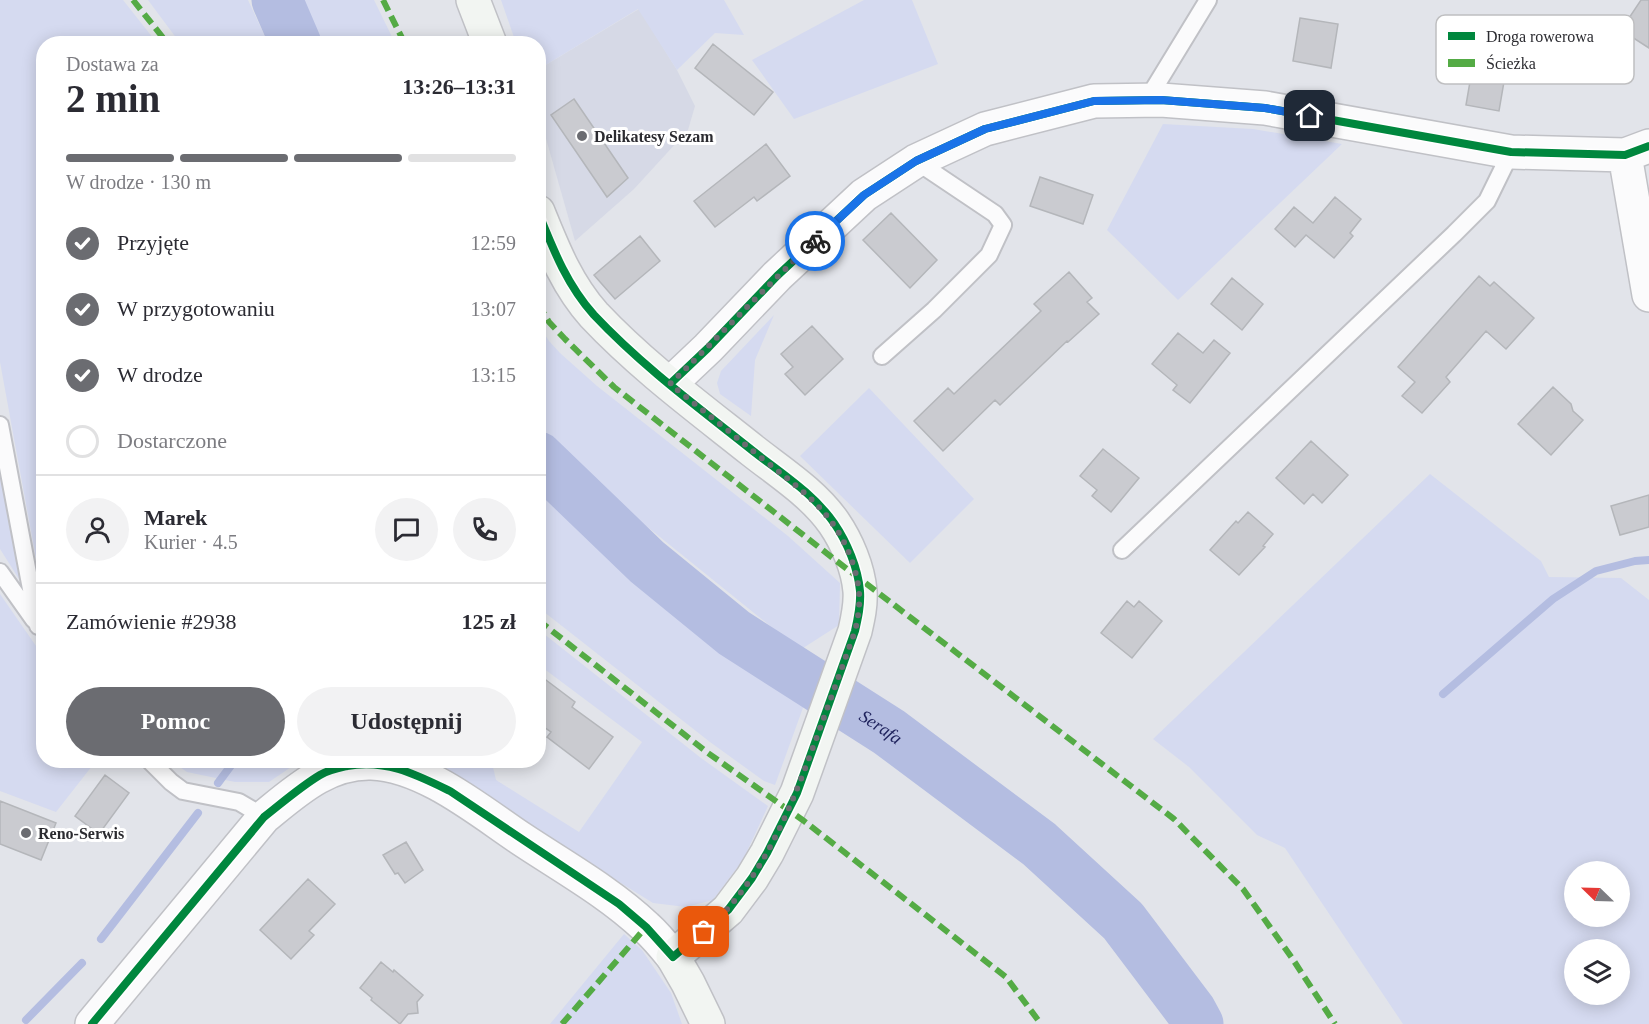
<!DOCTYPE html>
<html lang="pl">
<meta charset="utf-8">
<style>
:root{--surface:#fff;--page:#f2f2f3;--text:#2b2b33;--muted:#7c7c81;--line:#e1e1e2;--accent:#6b6c71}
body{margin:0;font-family:"Times New Roman",serif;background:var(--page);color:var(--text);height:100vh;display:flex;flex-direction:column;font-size:22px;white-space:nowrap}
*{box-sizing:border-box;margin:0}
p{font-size:20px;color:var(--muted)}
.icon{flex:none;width:33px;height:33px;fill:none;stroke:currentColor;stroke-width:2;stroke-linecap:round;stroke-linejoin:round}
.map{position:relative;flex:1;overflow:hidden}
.side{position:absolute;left:36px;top:36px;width:510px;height:732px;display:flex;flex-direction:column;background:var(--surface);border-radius:24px;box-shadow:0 3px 15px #0003}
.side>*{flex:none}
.needle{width:39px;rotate:293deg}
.fabs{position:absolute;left:1564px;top:861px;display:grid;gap:12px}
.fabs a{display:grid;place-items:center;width:66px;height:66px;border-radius:50%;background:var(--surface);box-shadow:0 3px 15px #0003;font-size:30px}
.pin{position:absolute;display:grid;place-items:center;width:51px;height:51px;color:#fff;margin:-26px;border-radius:12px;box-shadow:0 3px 9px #0006}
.courier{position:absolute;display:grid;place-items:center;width:60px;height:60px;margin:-30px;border:4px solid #1a73e8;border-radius:50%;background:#fff;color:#222;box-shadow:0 2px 8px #0007}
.headline em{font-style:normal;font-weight:700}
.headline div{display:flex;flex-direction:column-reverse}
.headline{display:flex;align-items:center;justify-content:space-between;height:102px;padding:0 30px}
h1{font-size:39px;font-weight:700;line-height:45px}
.bar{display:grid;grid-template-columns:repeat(4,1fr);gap:9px 6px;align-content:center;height:72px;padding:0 30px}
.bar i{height:8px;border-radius:4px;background:var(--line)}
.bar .on{background:var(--accent)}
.bar p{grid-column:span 4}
.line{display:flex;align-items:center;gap:15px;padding:0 30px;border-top:2px solid var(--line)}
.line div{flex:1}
.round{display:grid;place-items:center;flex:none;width:63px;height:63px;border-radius:32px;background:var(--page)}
ol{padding:0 30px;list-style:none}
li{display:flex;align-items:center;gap:18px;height:66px}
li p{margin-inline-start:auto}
li .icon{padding:6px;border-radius:50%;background:var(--accent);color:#fff;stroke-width:4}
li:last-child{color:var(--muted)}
li i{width:33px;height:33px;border:3px solid var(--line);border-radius:50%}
.button{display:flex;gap:12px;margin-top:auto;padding:12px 30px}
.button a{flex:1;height:69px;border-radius:36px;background:var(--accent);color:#fff;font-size:24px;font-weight:700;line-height:69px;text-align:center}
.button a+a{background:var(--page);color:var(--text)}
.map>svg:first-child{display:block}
.built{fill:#d6d9e6}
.green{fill:#d5daf0;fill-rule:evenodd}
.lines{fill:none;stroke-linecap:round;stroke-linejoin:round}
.stream{stroke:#b4bde1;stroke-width:8}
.river{stroke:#b4bde1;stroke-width:51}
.building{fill:#cacbd0;stroke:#b4b6ba;stroke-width:1.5}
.lane-casing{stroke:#c0c1c6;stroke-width:20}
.street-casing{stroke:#c0c1c6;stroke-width:36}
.secondary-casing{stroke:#c0c1c6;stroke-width:36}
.lane{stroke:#fbfbfc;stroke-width:16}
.street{stroke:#fbfbfc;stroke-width:33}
.secondary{stroke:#f2f5f2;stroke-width:33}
.quiet{stroke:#54ab45;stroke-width:6;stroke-dasharray:12 6;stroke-linecap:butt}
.cycleway-casing{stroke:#fff;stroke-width:11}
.cycleway{stroke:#00873e;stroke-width:8}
.done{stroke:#6b6c71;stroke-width:6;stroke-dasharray:0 10.8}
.route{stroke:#1a73e8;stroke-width:8}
.poi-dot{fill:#6b6c71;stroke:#fff;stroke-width:2}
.labels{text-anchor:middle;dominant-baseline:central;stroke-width:6;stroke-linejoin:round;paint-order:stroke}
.poi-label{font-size:16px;font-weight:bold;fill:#2b2b30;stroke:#fff;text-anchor:start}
.water-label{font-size:18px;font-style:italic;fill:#20245e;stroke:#fff}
.key{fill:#fff;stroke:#bfbfc1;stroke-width:1.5}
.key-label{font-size:16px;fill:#2b2b30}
</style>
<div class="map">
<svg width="1649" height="1024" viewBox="0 0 1649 1024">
<rect width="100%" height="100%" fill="#e2e4ea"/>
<path class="built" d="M639 9 677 70 695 106 688 130 634 189 575 241 539 114V69Z"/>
<path class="green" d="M0 0H123L157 43 44 44 43 597 0 362Z
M148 0H248L268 43H180Z
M295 0H374L395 43H313Z
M501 0H724L744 35 715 33 677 70 638 9 539 69 538 44 516 43Z
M864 0H912L938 64 794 119 752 60Z
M1163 124 1253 129 1342 144 1178 300 1107 230Z
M774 315 755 360 751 416 720 394 717 383 721 371Z
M538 324 549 341 560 353 597 386 788 536 840 583 839 625 800 650 577 470 539 424Z
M869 388 974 499 910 563 800 456Z
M0 452 26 590 0 549Z
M1430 474 1541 561 1549 577 1621 578 1649 600V1024H1403L1285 848 1257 835 1189 767 1153 739ZM1575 872H1620V916H1575ZM1575 950H1620V994H1575Z
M539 489 669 608 808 694 775 785 764 781 710 742 539 608Z
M0 594 43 656 44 760 96 761 56 812 0 791Z
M539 630 701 758 768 806 743 860 713 900 686 907 653 903 424 761H479L493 767 496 780 579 832 642 742 539 665Z
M171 761H300L269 782H235L187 772Z
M624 934 642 950 671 993 682 1024H550Z"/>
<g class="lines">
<path class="stream" d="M1443 694 1553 599 1596 571 1635 561 1649 560
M218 783 235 760
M101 939 198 813
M26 1020 82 963"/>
<g class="river">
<path d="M277 0 296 44"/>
<path id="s1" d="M538 457 647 562 734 633 889 732 1039 844 1123 921 1191 1011 1198 1024"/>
</g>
</g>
<path class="building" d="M1641 0H1649V48L1621 30Z
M1300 18 1338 24 1331 68 1293 61Z
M713 44 773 92 754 115 695 68Z
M1473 64 1506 70 1499 111 1466 105Z
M574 99 628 178 607 197 551 115Z
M766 144 790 176 757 201 754 197 715 227 694 201Z
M1040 177 1093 195 1083 224 1030 206Z
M1335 197 1361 219 1350 233 1353 236 1334 258 1306 235 1295 247 1275 229 1294 207 1313 223Z
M891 213 937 260 910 288 863 240Z
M640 236 660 261 615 299 594 275Z
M1069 272 1092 298 1087 302 1099 314 1068 342 1067 341 1000 405 995 400 943 451 914 421 948 388 954 394 1041 311 1034 304Z
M1479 276 1490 286 1494 282 1534 318 1506 349 1486 331 1446 377 1450 382 1422 413 1402 396 1415 382 1398 367Z
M1232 278 1263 304 1242 330 1211 304Z
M812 326 843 359 805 395 785 374 793 367 781 354Z
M1178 333 1203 353 1214 340 1230 353 1190 403 1173 390 1177 385 1152 364Z
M1553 387 1571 404 1573 411 1583 420 1551 455 1518 424Z
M1311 441 1348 475 1322 503 1313 494 1304 504 1276 478Z
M1103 449 1139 478 1111 512 1092 496 1097 490 1080 476Z
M1649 495V527L1620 535 1611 506Z
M1248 512 1273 534 1263 546 1265 547 1239 575 1210 550 1236 521 1238 523Z
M1127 601 1134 607 1139 601 1162 621 1132 658 1101 633Z
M538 674 575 702 572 707 613 737 589 769 547 737 551 732 538 723Z
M105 775 129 793 99 834 75 816Z
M0 801 56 823 41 860 0 844Z
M406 842 423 870 405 883 398 873 395 874 383 855Z
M308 879 335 904 309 931 314 935 291 959 260 930Z
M381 962 393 972 394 970 423 995 417 1002 418 1013 408 1014 400 1024 371 1000 372 998 360 988Z"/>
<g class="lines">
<g class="lane-casing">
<path id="lane" d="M1147 100 1208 0
M882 356 934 310 989 255 1003 225 995 214 916 161
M0 425 38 626
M1122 550 1454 234 1487 201 1511 152
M0 572 34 620
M149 760 171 782 183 791 239 802 264 817"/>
</g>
<g class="street-casing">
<path id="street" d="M1625 155 1649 295
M670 384 708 348 777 276 864 195 916 161 985 129 1094 101 1161 100 1265 108 1511 152 1625 155 1649 146
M92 1024 264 817C296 791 327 762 371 763 424 765 477 809 520 838 562 866 609 892 646 927 656 936 665 947 673 957"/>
</g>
<g class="secondary-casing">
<path id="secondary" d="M473 0 490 44
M538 212C553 249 567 285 594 315 642 366 699 408 753 451 781 473 814 494 834 523 847 542 858 568 860 591 861 605 858 618 855 631L797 793 767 853 752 878 728 910 673 957 688 983 708 1024"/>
</g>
<use href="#lane" class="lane"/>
<use href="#street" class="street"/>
<use href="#secondary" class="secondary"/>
<path class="quiet" d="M133 0 168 44
M383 0 405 44
M538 304 549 322 565 339 614 387 834 559 1174 819 1243 889 1292 958 1335 1024
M538 620 708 753 804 821 1006 977 1041 1024
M562 1024 646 927"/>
<g class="cycleway-casing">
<path id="cycleway" d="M670 384 708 348 777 276 864 195 916 161 985 129 1094 101 1161 100 1265 108 1511 152 1625 155 1649 146
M92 1024 264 817C282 803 300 787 320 775 328 770 338 768 347 766 386 759 415 774 450 791L619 904 646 927 673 957 728 910 752 878 767 853 797 793 855 631C858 618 861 605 860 591 858 568 847 542 834 523 814 494 781 473 753 451 699 408 642 366 594 315 567 285 553 249 538 212"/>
</g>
<use href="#cycleway" class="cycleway"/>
</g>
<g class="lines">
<path class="done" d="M704 932C764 880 792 805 819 731 831 698 843 665 855 631 861 606 861 589 853 564 836 512 800 489 759 456 730 432 700 408 670 384 719 337 765 287 815 241"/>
<path class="route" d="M815 241 864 195 916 161 985 129 1094 101 1161 100 1265 108 1310 116"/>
</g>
<g class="poi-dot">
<circle cx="582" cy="136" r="6"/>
<circle cx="26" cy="833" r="6"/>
</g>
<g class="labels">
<g class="poi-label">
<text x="594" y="136">Delikatesy Sezam</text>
<text x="38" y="833">Reno-Serwis</text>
</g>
<g class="water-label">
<text stroke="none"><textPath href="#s1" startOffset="438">Serafa</textPath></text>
</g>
</g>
<rect x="1436" y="15" width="198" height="69" rx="9" class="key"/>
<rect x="1448" y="32" width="27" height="8" fill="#00873e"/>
<rect x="1448" y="59" width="27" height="8" fill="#54ab45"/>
<g class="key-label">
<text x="1486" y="42">Droga rowerowa</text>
<text x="1486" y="69">Ścieżka</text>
</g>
</svg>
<div class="fabs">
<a><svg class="needle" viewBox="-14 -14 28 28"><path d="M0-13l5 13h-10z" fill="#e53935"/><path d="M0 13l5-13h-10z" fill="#7c7c81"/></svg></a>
<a><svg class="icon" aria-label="layers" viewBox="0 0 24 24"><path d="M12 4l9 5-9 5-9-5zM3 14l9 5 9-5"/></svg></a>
</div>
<div class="pin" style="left:704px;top:932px;background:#ea580c"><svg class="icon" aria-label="bag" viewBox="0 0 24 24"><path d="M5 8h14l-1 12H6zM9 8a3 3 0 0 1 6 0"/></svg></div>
<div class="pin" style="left:1310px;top:116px;background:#1f2937"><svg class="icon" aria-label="home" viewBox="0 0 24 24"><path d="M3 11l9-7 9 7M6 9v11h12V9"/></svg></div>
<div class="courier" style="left:815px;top:241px"><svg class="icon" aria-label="bike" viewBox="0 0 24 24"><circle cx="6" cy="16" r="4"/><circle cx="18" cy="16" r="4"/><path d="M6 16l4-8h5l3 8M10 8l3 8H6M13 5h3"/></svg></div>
<section class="side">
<div class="headline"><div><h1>2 min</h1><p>Dostawa za</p></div><em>13:26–13:31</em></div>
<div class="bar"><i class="on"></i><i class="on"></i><i class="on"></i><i></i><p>W drodze · 130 m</p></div>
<ol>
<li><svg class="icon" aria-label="check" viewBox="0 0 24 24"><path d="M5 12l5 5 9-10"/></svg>Przyjęte<p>12:59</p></li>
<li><svg class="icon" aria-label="check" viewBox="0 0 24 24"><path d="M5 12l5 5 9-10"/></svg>W przygotowaniu<p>13:07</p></li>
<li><svg class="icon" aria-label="check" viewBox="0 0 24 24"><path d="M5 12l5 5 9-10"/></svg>W drodze<p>13:15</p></li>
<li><i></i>Dostarczone</li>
</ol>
<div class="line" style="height:108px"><a class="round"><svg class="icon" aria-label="person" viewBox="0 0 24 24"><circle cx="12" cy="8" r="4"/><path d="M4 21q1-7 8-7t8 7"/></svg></a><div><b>Marek</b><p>Kurier · 4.5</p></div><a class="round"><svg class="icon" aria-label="chat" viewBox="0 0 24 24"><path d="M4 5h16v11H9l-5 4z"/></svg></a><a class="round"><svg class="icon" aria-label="phone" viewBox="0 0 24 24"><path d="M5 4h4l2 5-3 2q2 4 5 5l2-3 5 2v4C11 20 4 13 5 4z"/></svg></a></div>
<div class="line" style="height:78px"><div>Zamówienie #2938</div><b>125 zł</b></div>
<div class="button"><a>Pomoc</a><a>Udostępnij</a></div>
</section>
</div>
